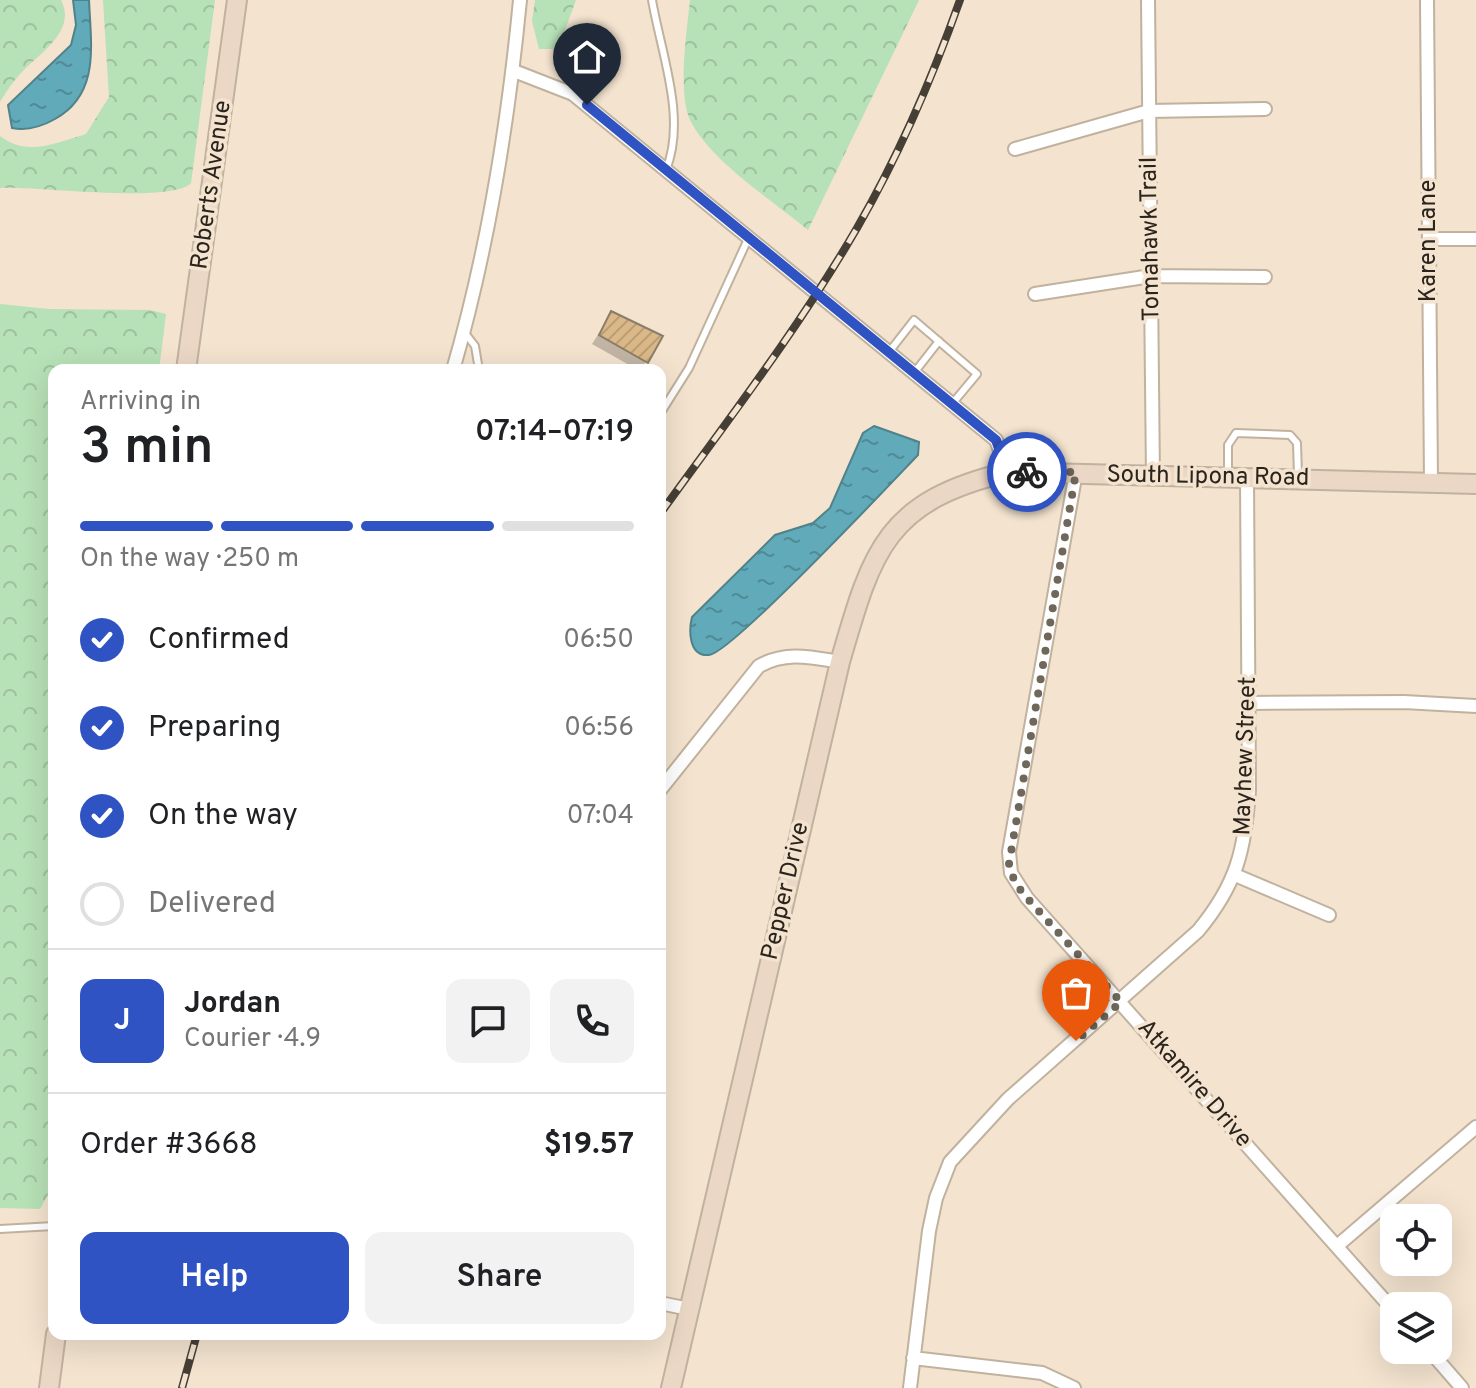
<!DOCTYPE html>
<meta charset="utf-8">
<style>
:root{--surface:#fff;--page:#f2f2f2;--text:#202124;--muted:#757577;--line:#e0e0e0;--accent:#3053c4}
body{margin:0;font-family:Overpass,sans-serif;background:var(--page);color:var(--text);height:100vh;display:flex;flex-direction:column;font-size:30px;white-space:nowrap}
*{box-sizing:border-box;margin:0}
p{font-size:26px;color:var(--muted)}
.icon{flex:none;width:44px;height:44px;fill:none;stroke:currentColor;stroke-width:2;stroke-linecap:round;stroke-linejoin:round}
.map{position:relative;flex:1;overflow:hidden}
.side{position:absolute;left:48px;top:364px;width:618px;height:976px;display:flex;flex-direction:column;background:var(--surface);border-radius:16px;box-shadow:0 8px 32px #0002}
.side>*{flex:none}
.buttons{position:absolute;left:1380px;top:1204px;display:grid;gap:16px}
.buttons a{display:grid;place-items:center;width:72px;height:72px;border-radius:16px;background:var(--surface);box-shadow:0 8px 32px #0002;font-size:40px}
.pin{position:absolute;display:grid;place-items:center;width:68px;height:68px;color:#fff;margin:-82px -34px;border-radius:50% 50% 50% 0;rotate:-45deg;box-shadow:0 0 8px #0007}
.pin .icon{rotate:45deg}
.courier{position:absolute;display:grid;place-items:center;width:80px;height:80px;margin:-40px;border:6px solid #3053c4;border-radius:50%;background:#fff;color:#222;box-shadow:0 2px 10px #0007}
.overview em{font-style:normal;font-weight:600}
.overview div{display:flex;flex-direction:column-reverse}
.overview{display:flex;align-items:center;justify-content:space-between;height:136px;padding:0 32px}
h1{font-size:52px;font-weight:600;line-height:60px}
.bar{display:grid;grid-template-columns:repeat(4,1fr);gap:12px 8px;align-content:center;height:96px;padding:0 32px}
.bar i{height:10px;border-radius:6px;background:var(--line)}
.bar .current{background:var(--accent)}
.bar p{grid-column:span 4}
.line{display:flex;align-items:center;gap:20px;padding:0 32px;border-top:2px solid var(--line)}
.line div{flex:1}
.round{display:grid;place-items:center;flex:none;width:84px;height:84px;border-radius:16px;background:var(--page)}
ol{padding:0 32px;list-style:none}
li{display:flex;align-items:center;gap:24px;height:88px}
li p{margin-inline-start:auto}
li .icon{padding:8px;border-radius:50%;background:var(--accent);color:#fff;stroke-width:4}
li:last-child{color:var(--muted)}
li i{width:44px;height:44px;border:4px solid var(--line);border-radius:50%}
.button{display:flex;gap:16px;margin-top:auto;padding:16px 32px}
.button a{flex:1;height:92px;border-radius:16px;background:var(--accent);color:#fff;font-size:32px;font-weight:600;line-height:92px;text-align:center}
.button a+a{background:var(--page);color:var(--text)}
.map>svg:first-child{display:block}
.forest{fill:url(#forest-crowns)}
.water{fill:url(#water-ripples);stroke:#50828a;stroke-width:2}
.shadow{fill:#0003}
.building{fill:url(#building-hatch);stroke:#8a7d6a;stroke-width:2}
.lines{fill:none;stroke-linecap:round;stroke-linejoin:round}
.lane-casing{stroke:#c0b29e;stroke-width:10}
.street-casing{stroke:#c0b29e;stroke-width:16}
.secondary-casing{stroke:#c0b29e;stroke-width:22}
.lane{stroke:#fff;stroke-width:6}
.street{stroke:#fff;stroke-width:12}
.secondary{stroke:#ebd7c5;stroke-width:18}
.rail-casing{stroke:#463f36;stroke-width:8}
.rail{stroke:#f3e3cf;stroke-width:5;stroke-dasharray:15;stroke-linecap:butt}
.done{stroke:#70675b;stroke-width:8;stroke-dasharray:0 14.4}
.route{stroke:#3053c4;stroke-width:10}
.labels{text-anchor:middle;dominant-baseline:central;stroke-width:7;stroke-linejoin:round;paint-order:stroke}
.street-label{font-size:24px;fill:#2a241d;stroke:#f3e3cf}
</style>
<div class="map">
<svg width="1476" height="1388" viewBox="0 0 1476 1388">
<defs>
<pattern id="forest-crowns" width="20" height="18" patternUnits="userSpaceOnUse" patternTransform="scale(2)"><rect width="20" height="18" fill="#b7e1b7"/><path d="M2 6a3 3 0 1 1 6 0M12 15a3 3 0 1 1 6 0" fill="none" stroke="#9ec19d"/></pattern>
<pattern id="water-ripples" width="26" height="14" patternUnits="userSpaceOnUse" patternTransform="scale(2)"><rect width="26" height="14" fill="#61aab9"/><path d="M2 4q2-2 4 0t4 0M15 11q2-2 4 0t4 0" fill="none" stroke="#508a96"/></pattern>
<pattern id="building-hatch" width="6" height="6" patternUnits="userSpaceOnUse" patternTransform="scale(2)"><rect width="6" height="6" fill="#dbb887"/><path d="M-1 1l2-2M0 6l6-6M5 7l2-2" fill="none" stroke="#bc9e74"/></pattern>
</defs>
<rect width="100%" height="100%" fill="#f3e3cf"/>
<path class="forest" d="M0 0H61C77 31 40 53 22 72 14 80 6 92 0 102Z
M103 0H215L191 183C171 204 36 186 0 188V136C27 157 56 143 86 134L109 97Z
M535 0H576L558 49H539L532 21Z
M690 0H919L808 230C773 201 712 162 691 122 677 95 687 30 690 0Z
M0 304 49 309 150 310 166 314 159 370H54V1127L48 1195 40 1209 0 1208Z"/>
<path class="water" d="M73 0H89C91 46 100 94 55 119 41 127 28 131 12 128L8 105 71 45 76 25Z
M874 426 919 442 918 455C891 483 732 653 709 655 688 657 689 629 692 617L775 535 813 523 830 508 863 433Z"/>
<path class="shadow" d="M612 313 647 361 638 370 592 344Z"/>
<path class="building" d="M611 311 663 336 648 363 599 335Z"/>
<g class="lines">
<g class="lane-casing">
<path id="lane" d="M652 0C661 53 687 118 666 170
M465 333 475 346 479 370
M889 352 914 320 977 374 952 404
M914 373 939 341
M660 414 689 368 748 239
M1228 474V445L1236 433 1290 435 1297 443 1298 475
M0 1229 54 1226"/>
</g>
<g class="street-casing">
<path id="street" d="M1148 0 1153 477
M1427 0 1431 482
M514 71 573 94 996 440 1008 472
M1015 149 1149 111 1265 109
M1429 239H1476
M1035 294 1151 276 1265 277
M453 370C488 249 508 125 520 0
M1076 472 1009 852 1011 873 1027 898 1394 1311
M1248 703 1404 702 1476 706
M660 790 759 666C786 651 810 657 840 662
M1235 875 1329 915
M1337 1246 1476 1127
M660 1303 689 1309
M1429 1350 1462 1388
M913 1358 1042 1373 1074 1388
M910 1388 929 1231 936 1198 950 1162 1008 1099 1198 931C1237 884 1245 850 1249 790L1247 478"/>
</g>
<g class="secondary-casing">
<path id="secondary" d="M186 370 237 0
M49 1388 56 1334
M671 1388 840 662C872 551 885 501 1008 472L1476 484"/>
</g>
<use href="#lane" class="lane"/>
<use href="#street" class="street"/>
<use href="#secondary" class="secondary"/>
<g class="rail-casing">
<path id="rail" d="M660 514C728 420 799 328 857 228 899 155 932 79 960 0
M182 1388 197 1334"/>
</g>
<use href="#rail" class="rail"/>
</g>
<g class="lines">
<path class="done" d="M1027 472H1076L1009 864 1015 883 1027 898 1121 1002 1076 1041"/>
<path class="route" d="M587 105 996 440 1008 472H1027"/>
</g>
<g class="labels">
<g class="street-label">
<text transform="translate(212 185) rotate(-82)">Roberts Avenue</text>
<text transform="translate(1151 239) rotate(-91)">Tomahawk Trail</text>
<text transform="translate(1429 241) rotate(-90)">Karen Lane</text>
<text transform="translate(1208 477) rotate(1)">South Lipona Road</text>
<text transform="translate(1246 756) rotate(-88)">Mayhew Street</text>
<text transform="translate(786 891) rotate(-77)">Pepper Drive</text>
<text transform="translate(1194 1084) rotate(49)">Atkamire Drive</text>
</g>
</g>
</svg>
<div class="buttons">
<a><svg class="icon" aria-label="locate" viewBox="0 0 24 24"><circle cx="12" cy="12" r="6"/><path d="M12 2v4M12 18v4M2 12h4M18 12h4"/></svg></a>
<a><svg class="icon" aria-label="layers" viewBox="0 0 24 24"><path d="M12 4l9 5-9 5-9-5zM3 14l9 5 9-5"/></svg></a>
</div>
<div class="pin" style="left:1076px;top:1041px;background:#ea580c"><svg class="icon" aria-label="bag" viewBox="0 0 24 24"><path d="M5 8h14l-1 12H6zM9 8a3 3 0 0 1 6 0"/></svg></div>
<div class="pin" style="left:587px;top:105px;background:#1f2937"><svg class="icon" aria-label="home" viewBox="0 0 24 24"><path d="M3 11l9-7 9 7M6 9v11h12V9"/></svg></div>
<div class="courier" style="left:1027px;top:472px"><svg class="icon" aria-label="bike" viewBox="0 0 24 24"><circle cx="6" cy="16" r="4"/><circle cx="18" cy="16" r="4"/><path d="M6 16l4-8h5l3 8M10 8l3 8H6M13 5h3"/></svg></div>
<section class="side">
<div class="overview"><div><h1>3 min</h1><p>Arriving in</p></div><em>07:14–07:19</em></div>
<div class="bar"><i class="current"></i><i class="current"></i><i class="current"></i><i></i><p>On the way · 250 m</p></div>
<ol>
<li><svg class="icon" aria-label="check" viewBox="0 0 24 24"><path d="M5 12l5 5 9-10"/></svg>Confirmed<p>06:50</p></li>
<li><svg class="icon" aria-label="check" viewBox="0 0 24 24"><path d="M5 12l5 5 9-10"/></svg>Preparing<p>06:56</p></li>
<li><svg class="icon" aria-label="check" viewBox="0 0 24 24"><path d="M5 12l5 5 9-10"/></svg>On the way<p>07:04</p></li>
<li><i></i>Delivered</li>
</ol>
<div class="line" style="height:144px"><b class="round" style="background:var(--accent);color:#fff">J</b><div><b>Jordan</b><p>Courier · 4.9</p></div><a class="round"><svg class="icon" aria-label="chat" viewBox="0 0 24 24"><path d="M4 5h16v11H9l-5 4z"/></svg></a><a class="round"><svg class="icon" aria-label="phone" viewBox="0 0 24 24"><path d="M5 4h4l2 5-3 2q2 4 5 5l2-3 5 2v4C11 20 4 13 5 4z"/></svg></a></div>
<div class="line" style="height:104px"><div>Order #3668</div><b>$19.57</b></div>
<div class="button"><a>Help</a><a>Share</a></div>
</section>
</div>
